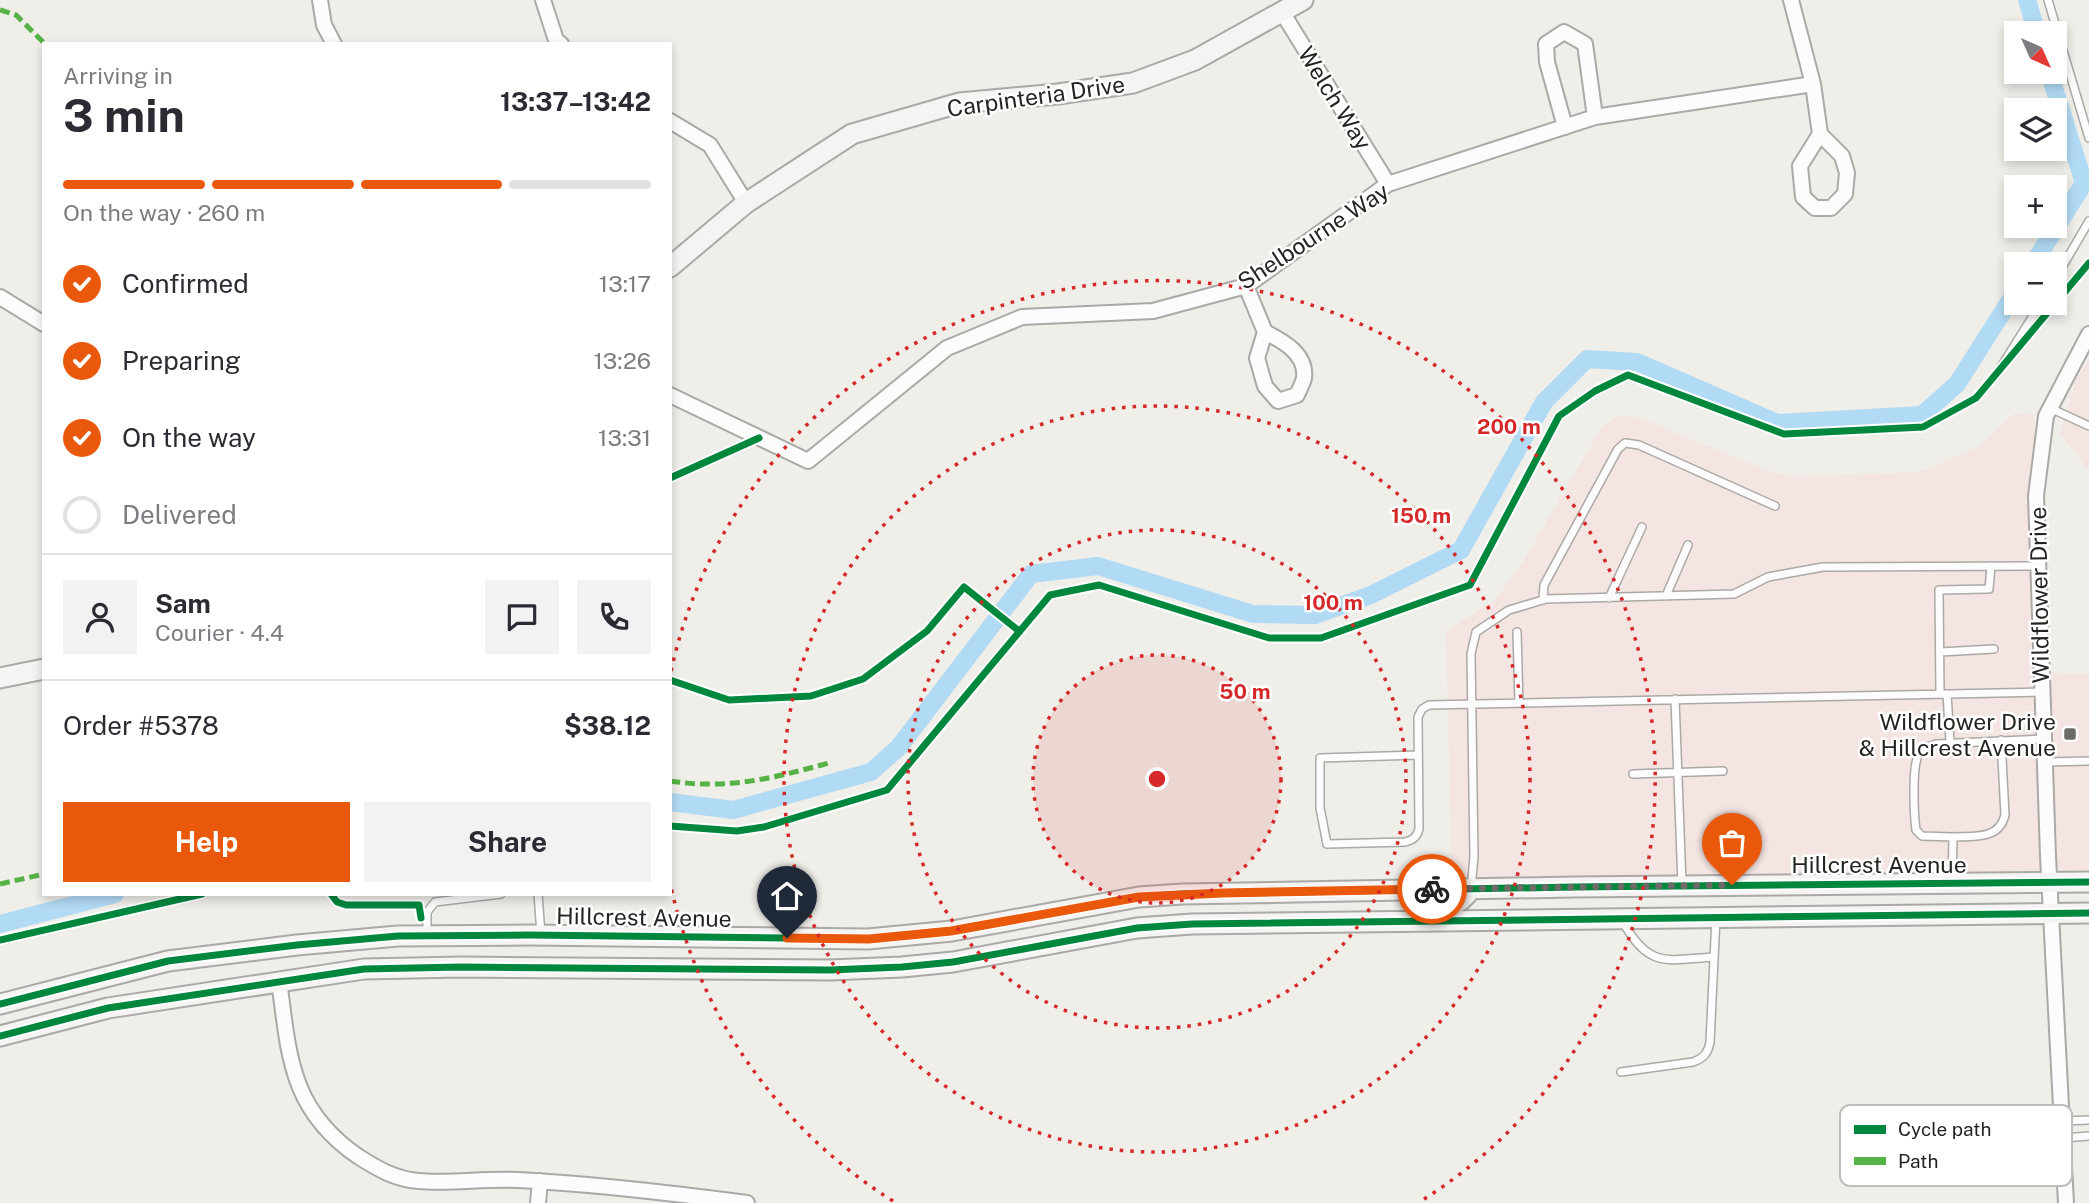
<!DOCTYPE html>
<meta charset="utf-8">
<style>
:root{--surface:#fff;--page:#f2f2f3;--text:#2b2b33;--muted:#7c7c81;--line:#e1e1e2;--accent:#ea580c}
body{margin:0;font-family:"Public Sans",sans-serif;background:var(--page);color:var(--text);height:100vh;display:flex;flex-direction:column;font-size:26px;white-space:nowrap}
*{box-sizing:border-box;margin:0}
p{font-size:23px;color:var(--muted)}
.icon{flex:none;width:38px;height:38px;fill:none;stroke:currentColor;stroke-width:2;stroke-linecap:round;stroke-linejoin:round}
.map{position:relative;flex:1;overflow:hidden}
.drawer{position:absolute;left:42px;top:42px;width:630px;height:854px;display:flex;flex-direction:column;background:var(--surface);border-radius:0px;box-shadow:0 4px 10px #0003}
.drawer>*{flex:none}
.needle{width:46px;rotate:135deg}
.buttons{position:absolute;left:2004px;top:21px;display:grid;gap:14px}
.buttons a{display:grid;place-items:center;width:63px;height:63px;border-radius:0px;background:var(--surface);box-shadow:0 4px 10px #0003;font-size:35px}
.pin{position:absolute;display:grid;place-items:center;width:60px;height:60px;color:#fff;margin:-72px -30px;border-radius:50% 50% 50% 0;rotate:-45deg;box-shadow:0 0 7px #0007}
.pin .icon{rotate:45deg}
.courier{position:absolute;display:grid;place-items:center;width:70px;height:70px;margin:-35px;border:5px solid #ea580c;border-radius:50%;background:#fff;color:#222;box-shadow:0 2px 9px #0007}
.summary em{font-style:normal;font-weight:700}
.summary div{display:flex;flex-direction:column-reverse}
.summary{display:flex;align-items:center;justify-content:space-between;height:119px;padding:0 21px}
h1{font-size:46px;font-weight:700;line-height:52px}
.bar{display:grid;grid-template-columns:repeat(4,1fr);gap:10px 7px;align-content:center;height:84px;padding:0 21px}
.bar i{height:9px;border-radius:5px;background:var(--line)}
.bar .active{background:var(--accent)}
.bar p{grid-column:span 4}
.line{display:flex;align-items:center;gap:18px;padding:0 21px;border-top:2px solid var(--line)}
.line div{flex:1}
.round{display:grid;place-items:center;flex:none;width:74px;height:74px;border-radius:0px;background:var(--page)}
ol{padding:0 21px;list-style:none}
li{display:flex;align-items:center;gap:21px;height:77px}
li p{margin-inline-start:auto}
li .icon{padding:7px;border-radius:50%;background:var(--accent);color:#fff;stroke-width:4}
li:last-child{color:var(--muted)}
li i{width:38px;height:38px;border:4px solid var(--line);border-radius:50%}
.cta{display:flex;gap:14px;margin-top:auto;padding:14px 21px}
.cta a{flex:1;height:80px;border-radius:0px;background:var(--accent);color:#fff;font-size:28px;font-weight:700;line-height:80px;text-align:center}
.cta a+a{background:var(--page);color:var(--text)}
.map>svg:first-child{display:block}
.commercial{fill:#f4e5e2}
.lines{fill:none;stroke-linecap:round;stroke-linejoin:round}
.canal{stroke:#b1daf4;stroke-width:18}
.lane-casing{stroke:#aaa9a6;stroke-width:10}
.street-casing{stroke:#aaa9a6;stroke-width:18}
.secondary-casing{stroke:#aaa9a6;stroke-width:23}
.lane{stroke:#fdfcfc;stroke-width:7}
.street{stroke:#fdfcfc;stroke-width:14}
.secondary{stroke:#f6f4f2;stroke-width:19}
.quiet{stroke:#55b245;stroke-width:5;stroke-dasharray:10 5;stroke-linecap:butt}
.cycleway-casing{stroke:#fff;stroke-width:11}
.cycleway{stroke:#00873e;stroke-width:7}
.done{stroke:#6c6b67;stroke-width:7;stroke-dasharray:0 12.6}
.route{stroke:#ea580c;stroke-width:9}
.ring{fill:none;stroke:#d62828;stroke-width:3.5;stroke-dasharray:3.5 7}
.poi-dot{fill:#6c6b67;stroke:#fff;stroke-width:2.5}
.labels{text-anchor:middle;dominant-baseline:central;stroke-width:5;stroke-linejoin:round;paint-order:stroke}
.street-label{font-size:23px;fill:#252421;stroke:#fff}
.poi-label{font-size:23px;fill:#252421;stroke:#fff;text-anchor:end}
.key{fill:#fff;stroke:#bebdbc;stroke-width:2}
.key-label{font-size:19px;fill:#252421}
.centre{fill:#d62828;stroke:#fff;stroke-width:3.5}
.ring-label{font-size:21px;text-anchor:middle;font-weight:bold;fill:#d62828;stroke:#fff;stroke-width:5;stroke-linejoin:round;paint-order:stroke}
</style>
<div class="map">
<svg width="2089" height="1203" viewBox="0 0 2089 1203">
<rect width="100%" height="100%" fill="#efeee9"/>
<path class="commercial" d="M2089 359V471L2060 433 2076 379Z
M2015 413 2034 414 2036 674 2089 673V870L1876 874 1452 877 1446 631 1496 599 1524 560 1602 427 1617 416 1638 417 1765 470 1796 477 1919 472 1977 448Z"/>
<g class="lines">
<path class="canal" d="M2027 0 2037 33
M2033 264 2084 183 2049 72
M670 802 733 810 871 772 899 747 1031 574 1098 566 1253 614 1315 615 1371 595 1461 550 1544 402 1587 359 1637 362 1777 423 1922 415 1957 384 2016 291
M0 924 115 894"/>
<g class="lane-casing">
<path id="lane" d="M2048 0 2089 138
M2054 281 2089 221
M1996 375 2041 303
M2050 408 2089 426
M1666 596 1688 545
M1609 598 1642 527
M1543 600 1544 585 1618 449 1625 443 1639 445 1775 506
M1517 632 1519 703
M1940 652 1994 649
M1940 694 1939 590 1989 589 1991 566
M1947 694 1950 742
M1675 699 1682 884
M1418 755 1320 758V808L1327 844 1405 842C1413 840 1417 837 1419 829L1418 717 1422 709 1429 705 2041 692
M2045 762 2089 761
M1633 774 1723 771
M1953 837C1974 836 1999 840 2005 815L2001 740
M1952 882 1953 837 1922 836 1916 830C1914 816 1912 768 1918 756 1921 749 1929 746 1936 744L2043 739
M1471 888 1474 857 1471 654 1476 632 1509 610 1546 599 1734 594 1768 577 1823 567 2038 566
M538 894 541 934
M1623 922C1649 969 1667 960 1714 957
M427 933V912L435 902 501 894
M1621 1072 1693 1062C1704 1058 1708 1053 1710 1042L1716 918
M2063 1121 2089 1120
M2064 1138 2089 1136"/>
</g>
<g class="street-casing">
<path id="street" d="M320 0 324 25 334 44
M543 0 556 40 561 44
M1791 0 1813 84 1820 134 1842 156 1847 173 1845 194 1831 208H1815L1803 197 1800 166 1820 134
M1282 12 1388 184
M670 121 710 145 746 203
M1565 127 1547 62 1546 44 1564 32 1585 44 1595 117
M1246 286 1265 332 1257 358 1265 386 1278 401 1297 395C1299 390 1303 383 1304 378 1307 354 1283 341 1265 332
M0 297 44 324
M670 395 808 461 947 348 1022 317 1153 311 1246 286 1388 184 1595 117 1813 84
M279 980C289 1056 290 1110 359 1157 378 1169 395 1179 418 1181 451 1184 485 1178 519 1180 595 1184 671 1193 747 1203
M538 1203 540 1181
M2066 1203 2048 856 2036 496 2046 416 2089 334"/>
</g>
<g class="secondary-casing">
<path id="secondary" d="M670 267 746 203 852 134 959 103 1058 94 1133 83 1195 60 1303 0
M0 678 44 669
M1424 909C1445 908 1458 908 1471 889
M0 1004 168 961 297 945 398 936 529 935 868 939 952 931 1139 897 1182 894 1574 887 2089 882
M0 1036 108 1008 364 969 461 967 830 970 902 967 953 962 1137 928 1192 924 2089 913"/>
</g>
<use href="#lane" class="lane"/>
<use href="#street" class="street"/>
<use href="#secondary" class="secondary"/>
<path class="quiet" d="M0 10 16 15 45 44
M670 781C729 790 773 778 829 763
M0 884 44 874"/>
<g class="cycleway-casing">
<path id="cycleway" d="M670 478 759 438
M670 680 729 700 811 696 863 679 927 631 964 587 1019 631
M670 826 737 831 764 827 887 790 1050 595 1099 585 1269 638H1321L1470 585 1559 416 1595 391 1628 375 1784 434 1923 427 1976 398 2089 263
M331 894 337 902 346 905H419L421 918
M0 940 202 894
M0 1004 168 961 297 945 398 936 529 935 868 939 952 931 1139 897 1182 894 1574 887 2089 882
M0 1036 108 1008 364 969 461 967 830 970 902 967 953 962 1137 928 1192 924 2089 913"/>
</g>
<use href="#cycleway" class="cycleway"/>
</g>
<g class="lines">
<path class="done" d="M1432 889 1732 885"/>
<path class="route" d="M787 938 869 939 951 931 1139 897 1223 893 1432 889"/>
</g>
<circle cx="1157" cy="779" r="124" fill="#d62828" fill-opacity=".12"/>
<g class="ring">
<circle cx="1157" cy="779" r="124"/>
<circle cx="1157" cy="779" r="249"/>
<circle cx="1157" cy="779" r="373"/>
<path d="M893 1201A498 498 0 0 1 671 887M671 671A498 498 0 1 1 1421 1201"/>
</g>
<rect class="poi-dot" x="2063" y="727" width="14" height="14" rx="3.5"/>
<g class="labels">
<g class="street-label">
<text transform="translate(1036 96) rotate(-8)">Carpinteria Drive</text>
<text transform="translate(1335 98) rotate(58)">Welch Way</text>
<text transform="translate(1313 236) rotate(-33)">Shelbourne Way</text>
<text transform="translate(2039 595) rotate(-91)">Wildflower Drive</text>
<text x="1879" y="864">Hillcrest Avenue</text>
<text transform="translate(644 917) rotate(1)">Hillcrest Avenue</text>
</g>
<g class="poi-label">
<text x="2056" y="721">Wildflower Drive<tspan x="2056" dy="26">&amp; Hillcrest Avenue</tspan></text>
</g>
</g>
<rect x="1840" y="1105" width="232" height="81" rx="10" class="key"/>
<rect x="1854" y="1125" width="32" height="9" fill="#00873e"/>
<rect x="1854" y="1157" width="32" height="8" fill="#55b245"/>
<g class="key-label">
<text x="1898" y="1136">Cycle path</text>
<text x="1898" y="1168">Path</text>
</g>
<circle cx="1157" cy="779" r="10" class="centre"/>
<g class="ring-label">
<text x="1509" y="434">200 m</text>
<text x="1421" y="523">150 m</text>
<text x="1333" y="610">100 m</text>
<text x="1245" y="699">50 m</text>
</g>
</svg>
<div class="buttons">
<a><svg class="needle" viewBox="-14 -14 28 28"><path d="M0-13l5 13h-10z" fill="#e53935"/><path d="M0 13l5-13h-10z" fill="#7c7c81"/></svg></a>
<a><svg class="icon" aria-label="layers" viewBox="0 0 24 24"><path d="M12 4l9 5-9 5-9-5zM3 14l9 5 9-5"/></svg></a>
<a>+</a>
<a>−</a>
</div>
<div class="pin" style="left:1732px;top:885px;background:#ea580c"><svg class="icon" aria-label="bag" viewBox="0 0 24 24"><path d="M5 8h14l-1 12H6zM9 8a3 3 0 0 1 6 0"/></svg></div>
<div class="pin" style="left:787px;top:938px;background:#1f2937"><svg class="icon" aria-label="home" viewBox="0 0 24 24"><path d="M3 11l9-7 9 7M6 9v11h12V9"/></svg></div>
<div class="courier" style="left:1432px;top:889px"><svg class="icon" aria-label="bike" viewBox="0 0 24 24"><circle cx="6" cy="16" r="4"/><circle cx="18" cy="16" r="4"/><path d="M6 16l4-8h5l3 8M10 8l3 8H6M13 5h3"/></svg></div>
<section class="drawer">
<div class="summary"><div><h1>3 min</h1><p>Arriving in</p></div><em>13:37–13:42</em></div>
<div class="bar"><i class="active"></i><i class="active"></i><i class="active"></i><i></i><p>On the way · 260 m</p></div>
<ol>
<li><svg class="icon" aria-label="check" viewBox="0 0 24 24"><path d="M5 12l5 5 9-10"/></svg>Confirmed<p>13:17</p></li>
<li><svg class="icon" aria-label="check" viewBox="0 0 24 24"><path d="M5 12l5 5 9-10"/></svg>Preparing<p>13:26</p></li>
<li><svg class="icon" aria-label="check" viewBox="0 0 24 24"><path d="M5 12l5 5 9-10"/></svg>On the way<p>13:31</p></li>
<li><i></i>Delivered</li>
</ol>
<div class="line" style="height:126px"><a class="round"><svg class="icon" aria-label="person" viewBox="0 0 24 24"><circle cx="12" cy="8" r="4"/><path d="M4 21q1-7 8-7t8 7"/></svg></a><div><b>Sam</b><p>Courier · 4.4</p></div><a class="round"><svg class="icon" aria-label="chat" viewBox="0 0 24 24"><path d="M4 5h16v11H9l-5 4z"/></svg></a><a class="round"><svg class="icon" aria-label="phone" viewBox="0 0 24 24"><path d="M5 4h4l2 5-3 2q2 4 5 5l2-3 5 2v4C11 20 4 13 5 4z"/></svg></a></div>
<div class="line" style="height:91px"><div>Order #5378</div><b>$38.12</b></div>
<div class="cta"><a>Help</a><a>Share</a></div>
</section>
</div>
